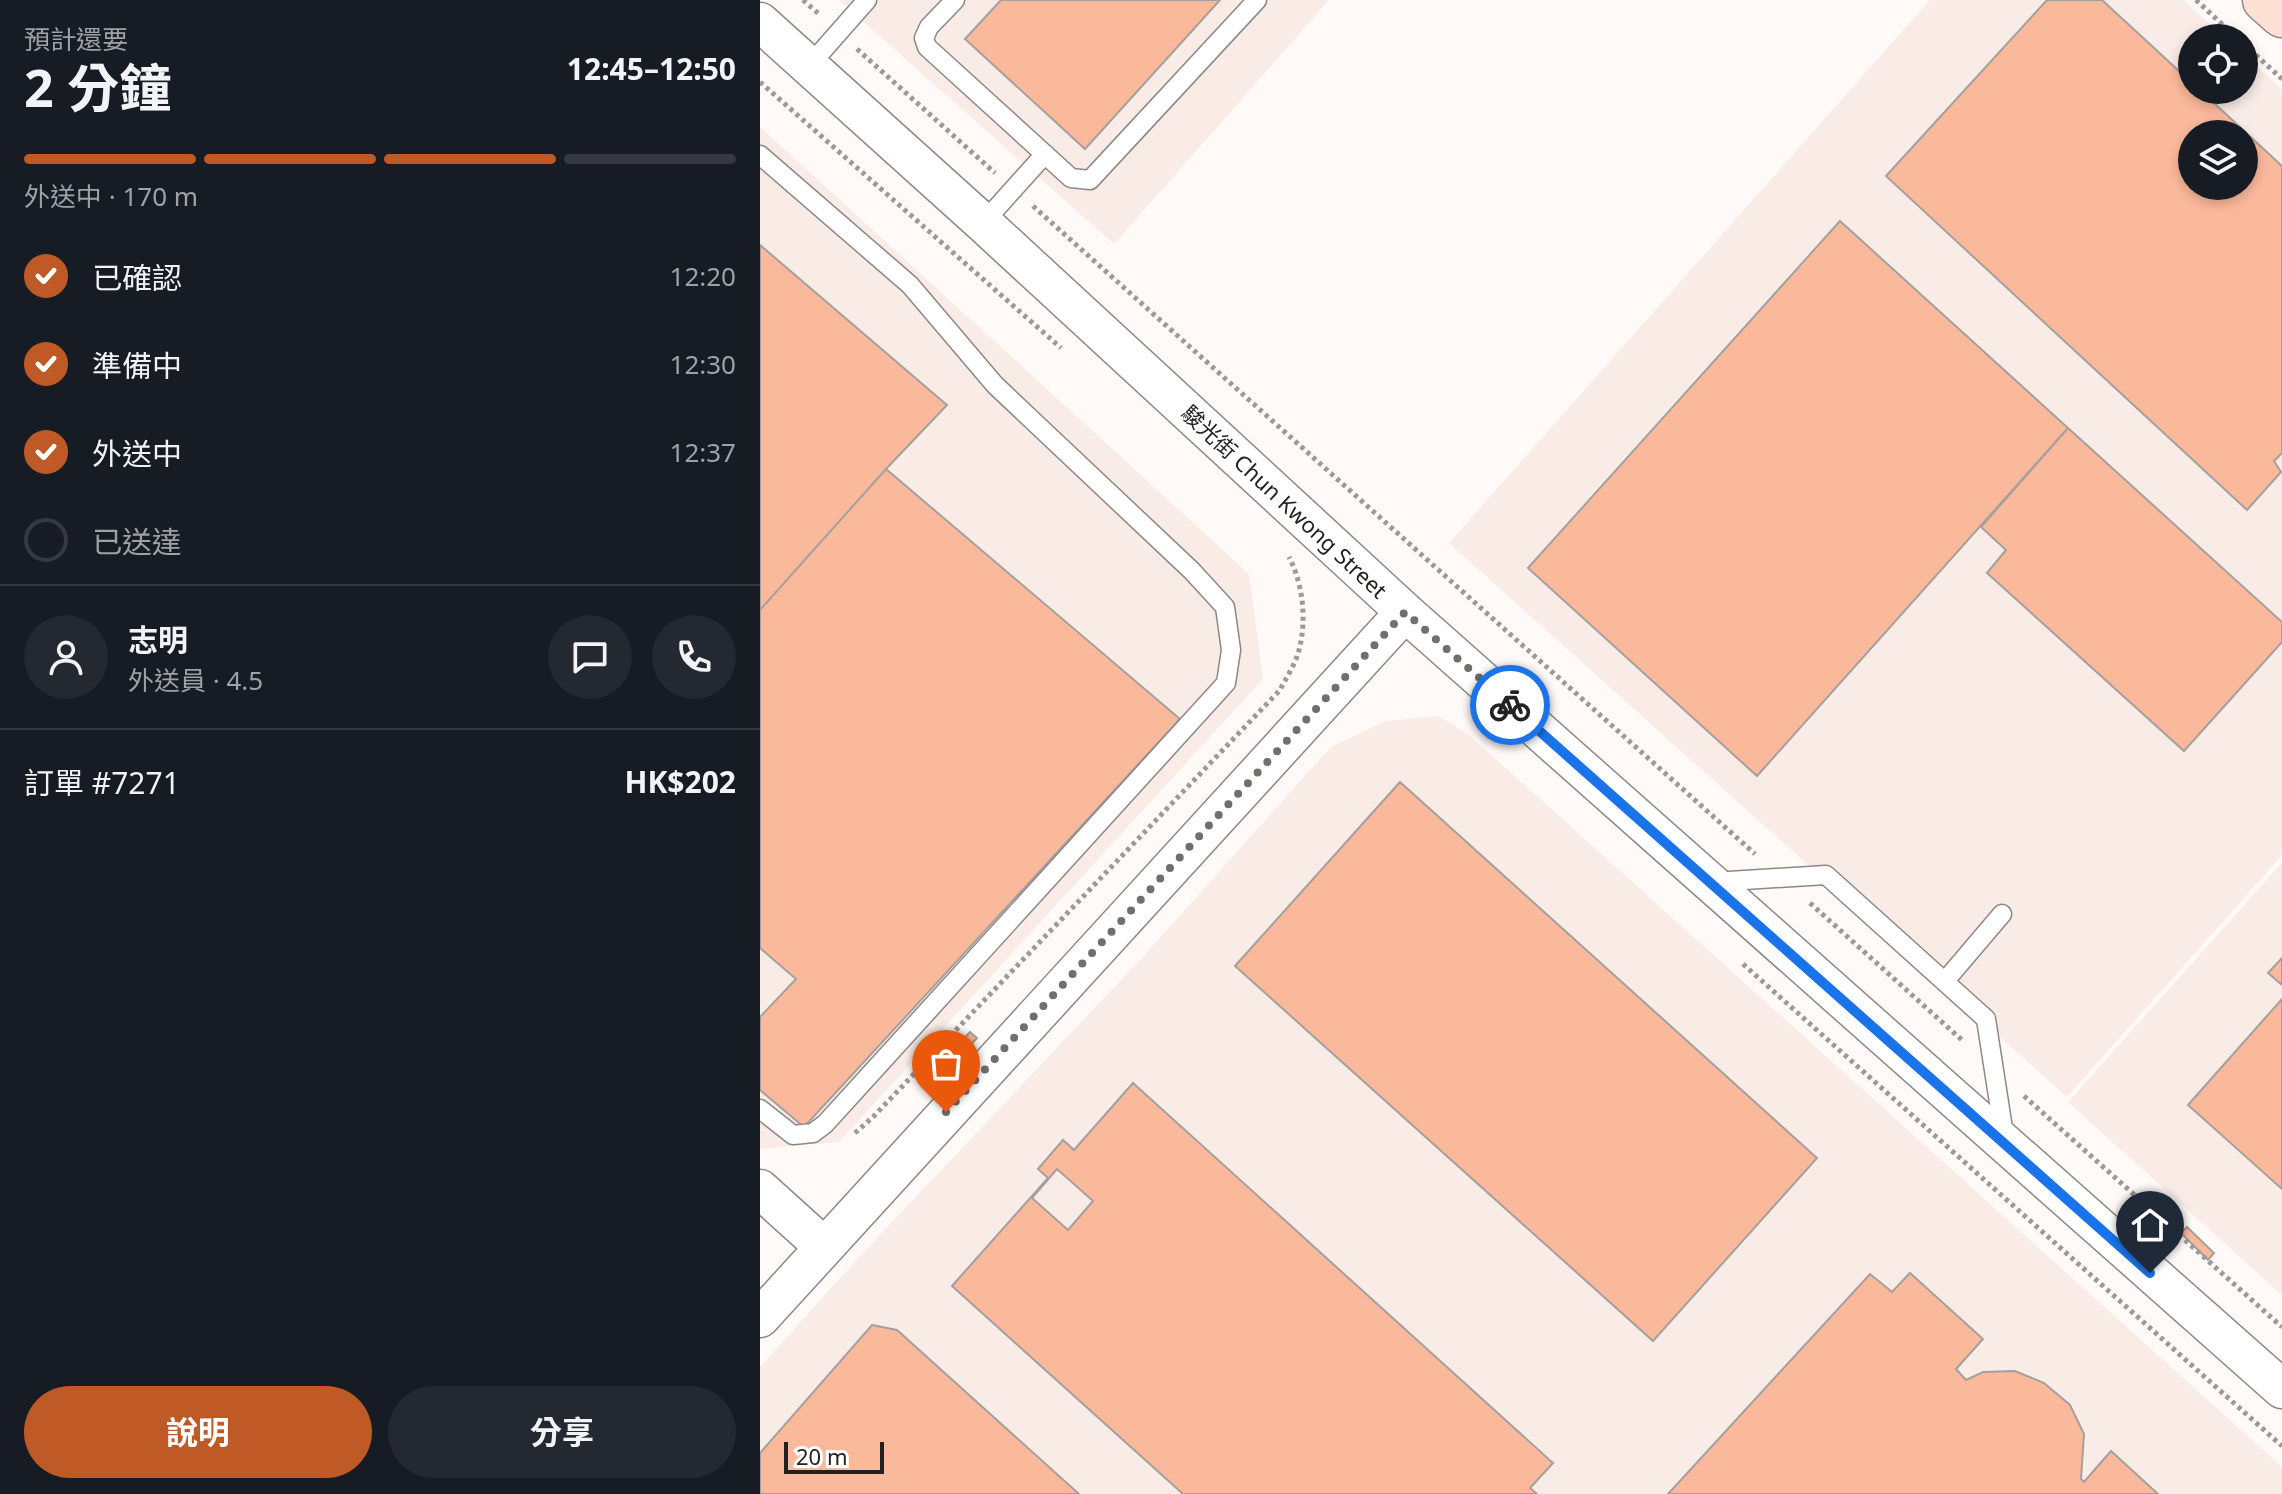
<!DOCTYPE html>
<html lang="zh-TW">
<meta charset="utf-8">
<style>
:root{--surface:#171b24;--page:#242831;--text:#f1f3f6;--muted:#9ea1a6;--line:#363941;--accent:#bf5a27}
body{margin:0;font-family:"Noto Sans","Noto Sans TC",sans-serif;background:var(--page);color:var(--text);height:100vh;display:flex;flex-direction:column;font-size:30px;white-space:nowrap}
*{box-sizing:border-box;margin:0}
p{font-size:26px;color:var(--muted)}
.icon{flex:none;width:44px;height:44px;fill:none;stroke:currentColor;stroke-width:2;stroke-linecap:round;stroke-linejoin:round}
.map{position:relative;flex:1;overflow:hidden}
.side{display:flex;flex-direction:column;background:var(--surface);width:760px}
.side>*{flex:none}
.controls{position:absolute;left:1418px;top:24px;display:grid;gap:16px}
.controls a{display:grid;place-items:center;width:80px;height:80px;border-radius:50%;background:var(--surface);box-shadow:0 4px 12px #0003;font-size:40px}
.scale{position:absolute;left:24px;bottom:20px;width:100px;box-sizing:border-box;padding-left:8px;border:4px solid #242221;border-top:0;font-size:22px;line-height:28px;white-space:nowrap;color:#242221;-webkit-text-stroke:6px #fff;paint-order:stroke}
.pin{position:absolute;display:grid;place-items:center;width:68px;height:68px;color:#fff;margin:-82px -34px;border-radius:50% 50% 50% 0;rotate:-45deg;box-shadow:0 0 8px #0007}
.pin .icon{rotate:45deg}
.courier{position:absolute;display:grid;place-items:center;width:80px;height:80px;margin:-40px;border:6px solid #1a73e8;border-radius:50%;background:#fff;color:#222;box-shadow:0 2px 10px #0007}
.summary em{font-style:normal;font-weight:700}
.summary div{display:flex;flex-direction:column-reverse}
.summary{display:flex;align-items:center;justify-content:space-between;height:136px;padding:0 24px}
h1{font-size:52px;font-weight:700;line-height:60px}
.bar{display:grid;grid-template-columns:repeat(4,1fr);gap:12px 8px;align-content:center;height:96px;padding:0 24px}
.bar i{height:10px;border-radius:6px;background:var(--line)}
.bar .current{background:var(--accent)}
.bar p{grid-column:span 4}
.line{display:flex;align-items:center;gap:20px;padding:0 24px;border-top:2px solid var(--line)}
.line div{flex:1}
.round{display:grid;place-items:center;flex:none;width:84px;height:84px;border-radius:42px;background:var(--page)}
ol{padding:0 24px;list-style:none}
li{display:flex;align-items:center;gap:24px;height:88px}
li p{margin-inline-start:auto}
li .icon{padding:8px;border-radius:50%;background:var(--accent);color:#fff;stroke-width:4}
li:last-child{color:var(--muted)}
li i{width:44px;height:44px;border:4px solid var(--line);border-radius:50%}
.action{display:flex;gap:16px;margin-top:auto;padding:16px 24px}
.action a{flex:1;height:92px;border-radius:48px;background:var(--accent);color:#fff;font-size:32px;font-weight:700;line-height:92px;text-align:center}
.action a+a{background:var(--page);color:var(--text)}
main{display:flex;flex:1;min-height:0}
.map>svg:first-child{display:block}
.built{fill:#f9ebe5;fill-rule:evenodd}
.building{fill:#fbb99c;stroke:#a59f9d;stroke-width:2;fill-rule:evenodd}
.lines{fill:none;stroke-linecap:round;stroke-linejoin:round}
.lane-casing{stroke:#8d8885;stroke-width:21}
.street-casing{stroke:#8d8885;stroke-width:41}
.secondary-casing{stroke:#8d8885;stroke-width:47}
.path{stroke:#9d9997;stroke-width:5;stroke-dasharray:4 4;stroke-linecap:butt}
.lane{stroke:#fff;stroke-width:18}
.street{stroke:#fff;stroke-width:38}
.secondary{stroke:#fee1d5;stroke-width:44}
.done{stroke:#716e6c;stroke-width:8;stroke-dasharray:0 14.4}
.route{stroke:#1a73e8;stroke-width:10}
.labels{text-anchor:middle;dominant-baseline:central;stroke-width:6;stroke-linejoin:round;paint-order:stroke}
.street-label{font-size:22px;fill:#242221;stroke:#fff}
</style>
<main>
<section class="side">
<div class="summary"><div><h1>2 分鐘</h1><p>預計還要</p></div><em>12:45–12:50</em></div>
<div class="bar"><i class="current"></i><i class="current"></i><i class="current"></i><i></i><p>外送中 · 170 m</p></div>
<ol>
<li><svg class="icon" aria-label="check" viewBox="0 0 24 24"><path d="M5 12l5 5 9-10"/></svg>已確認<p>12:20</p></li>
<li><svg class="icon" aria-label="check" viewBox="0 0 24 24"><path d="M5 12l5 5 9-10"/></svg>準備中<p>12:30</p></li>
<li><svg class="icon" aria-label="check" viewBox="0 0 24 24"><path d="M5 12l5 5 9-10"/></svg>外送中<p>12:37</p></li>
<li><i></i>已送達</li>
</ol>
<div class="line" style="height:144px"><a class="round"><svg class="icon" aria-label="person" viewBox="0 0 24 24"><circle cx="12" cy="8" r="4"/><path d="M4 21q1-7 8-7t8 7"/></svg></a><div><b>志明</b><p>外送員 · 4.5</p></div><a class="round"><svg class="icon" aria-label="chat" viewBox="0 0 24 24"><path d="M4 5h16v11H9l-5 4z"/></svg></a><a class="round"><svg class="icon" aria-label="phone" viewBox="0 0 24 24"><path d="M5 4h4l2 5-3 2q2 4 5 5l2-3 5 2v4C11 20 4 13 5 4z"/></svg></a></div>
<div class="line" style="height:104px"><div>訂單 #7271</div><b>HK$202</b></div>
<div class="action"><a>說明</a><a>分享</a></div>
</section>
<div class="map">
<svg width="1522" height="1494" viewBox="0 0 1522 1494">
<rect width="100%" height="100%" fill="#fffaf7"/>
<path class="built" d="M79 0H569L354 244Z
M1170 0H1423L1465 38H1432V90H1484V55L1522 89V855L1307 1097 689 543ZM1432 134H1484V186H1432Z
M0 127 489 574 503 679 79 1142 0 1149Z
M678 716 709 735 1522 1467V1494H0V1367L103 1253 381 959 571 747 626 721Z
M1522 863V1295L1308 1102Z"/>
<path class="building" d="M241 0H460L325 149 205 39Z
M1287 0H1342L1432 83V90H1440L1522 166V453L1514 461 1521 472 1487 510 1126 176ZM1432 134H1484V186H1432Z
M1080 221 1308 428 997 776 768 568Z
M0 245 187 405 126 469 0 610Z
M1308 428 1522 622V642L1424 751 1227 573 1246 550 1221 527Z
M126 469 420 719 44 1127 0 1090V1017L36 979 0 948V610Z
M640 782 1057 1158 893 1341 475 966Z
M1522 958V985L1508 973Z
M1522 999V1189L1428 1105Z
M210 1032 217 1038 192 1065 185 1059Z
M373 1083 793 1463 770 1488 777 1494H423L192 1286 288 1178 278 1169 303 1140 314 1150Z
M297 1169 333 1201 308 1230 272 1198Z
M1427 1227 1454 1253 1448 1260 1421 1233Z
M1150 1273 1223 1339 1196 1369 1206 1380 1223 1372 1255 1371 1284 1383 1310 1405 1324 1434 1321 1479 1324 1482 1351 1451 1398 1494H908L1110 1274 1132 1292Z
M112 1325 137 1330 319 1494H0V1453Z"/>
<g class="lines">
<g class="lane-casing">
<path id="lane" d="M195 0 169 27 164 38 167 47 311 178 330 180 497 0
M49 66 107 0
M0 155 150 285 235 385 432 571 465 607 471 650 466 683 65 1124 53 1133 33 1135 0 1109
M223 223 285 154
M953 882 1066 875 1226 1019 1244 1135
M1185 981 1242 914"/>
</g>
<g class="street-casing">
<path id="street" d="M0 22 223 223 645 612 1522 1389
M0 1189 63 1246
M0 1318 645 612"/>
</g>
<g class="secondary-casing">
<path id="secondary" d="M1505 0 1522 15"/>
</g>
<path class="path" d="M43 0 60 15
M1436 0 1477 38
M1484 44 1522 79
M97 49 235 173
M0 82 301 348
M273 206 995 854
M1050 903 1203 1041
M983 964 1522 1446
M1264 1096 1522 1327
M95 1133 113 1117 520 690C526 678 536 663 539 650 547 620 543 584 529 557"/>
<use href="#lane" class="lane"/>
<use href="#street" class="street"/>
<use href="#secondary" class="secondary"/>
</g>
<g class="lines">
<path class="done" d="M186 1112 645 612 750 705"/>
<path class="route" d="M750 705 1390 1273"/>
</g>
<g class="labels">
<g class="street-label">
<text transform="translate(525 501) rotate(43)">駿光街 Chun Kwong Street</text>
</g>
</g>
</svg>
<div class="controls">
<a><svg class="icon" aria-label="locate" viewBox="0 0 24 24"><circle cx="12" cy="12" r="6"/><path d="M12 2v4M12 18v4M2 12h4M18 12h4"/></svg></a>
<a><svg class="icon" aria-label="layers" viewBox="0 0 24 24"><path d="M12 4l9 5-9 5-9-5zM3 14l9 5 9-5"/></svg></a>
</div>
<div class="scale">20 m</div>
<div class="pin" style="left:186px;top:1112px;background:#ea580c"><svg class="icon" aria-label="bag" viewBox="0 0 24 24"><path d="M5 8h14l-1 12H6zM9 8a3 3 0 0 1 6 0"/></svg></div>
<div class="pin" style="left:1390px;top:1273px;background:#1f2937"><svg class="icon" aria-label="home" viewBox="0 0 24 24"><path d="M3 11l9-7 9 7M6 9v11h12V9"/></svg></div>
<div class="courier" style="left:750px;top:705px"><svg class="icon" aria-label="bike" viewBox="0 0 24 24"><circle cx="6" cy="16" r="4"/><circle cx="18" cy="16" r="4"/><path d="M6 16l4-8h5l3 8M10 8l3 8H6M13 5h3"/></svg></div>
</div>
</main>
